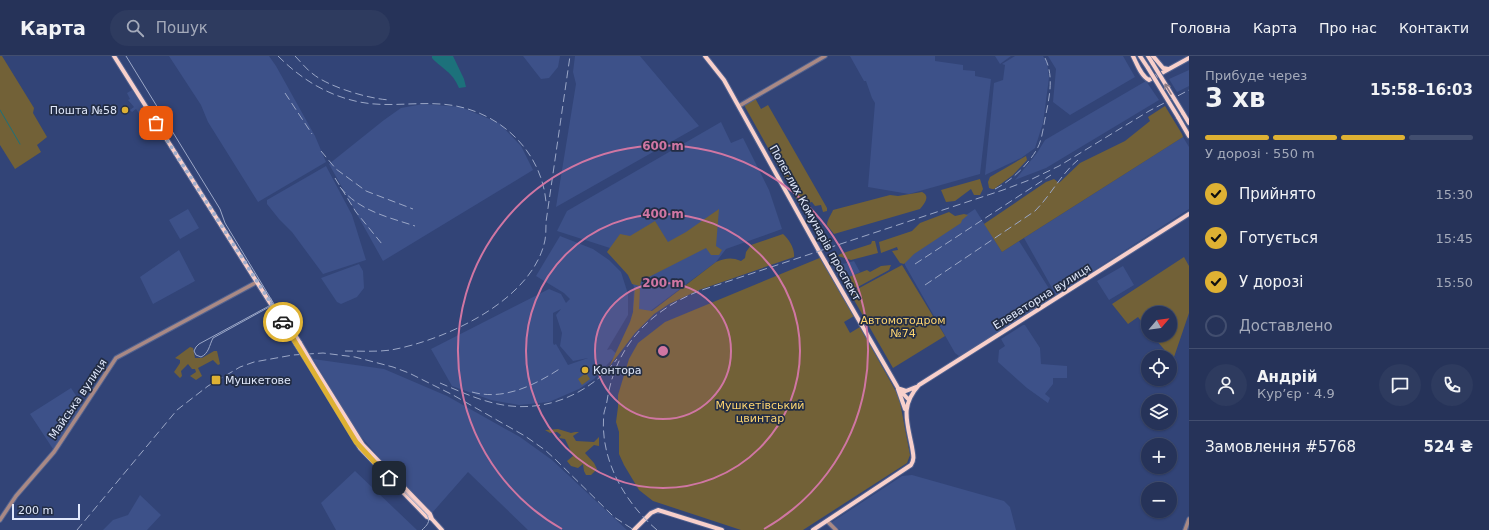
<!DOCTYPE html>
<html lang="uk">
<meta charset="utf-8">
<style>
:root{--surface:#263359;--page:#2e3b5f;--text:#f1f3f6;--muted:#a4aaba;--line:#424e6f;--accent:#deb133}
body{margin:0;font-family:"DejaVu Sans",sans-serif;background:var(--page);color:var(--text);height:100vh;display:flex;flex-direction:column;font-size:15px;white-space:nowrap}
*{box-sizing:border-box;margin:0}
p{font-size:13px;color:var(--muted)}
.icon{flex:none;width:22px;height:22px;fill:none;stroke:currentColor;stroke-width:2;stroke-linecap:round;stroke-linejoin:round}
.map{position:relative;flex:1;overflow:hidden}
.details{display:flex;flex-direction:column;background:var(--surface);width:300px}
.details>*{flex:none}
.needle{width:26px;rotate:61deg}
.controls{position:absolute;left:1141px;top:250px;display:grid;gap:8px}
.controls a{display:grid;place-items:center;width:36px;height:36px;border-radius:50%;background:var(--surface);box-shadow:0 1px 3px #0004,0 0 0 1px var(--line);font-size:20px}
.scale{position:absolute;left:12px;bottom:10px;width:68px;box-sizing:border-box;padding-left:4px;border:2px solid #e1e9fc;border-top:0;font-size:11px;line-height:14px;white-space:nowrap;color:#e1e9fc;-webkit-text-stroke:3px #232d44;paint-order:stroke}
.pin{position:absolute;display:grid;place-items:center;width:34px;height:34px;color:#fff;margin:-17px;border-radius:8px;box-shadow:0 2px 6px #0006}
.courier{position:absolute;display:grid;place-items:center;width:40px;height:40px;margin:-20px;border:3px solid #deb133;border-radius:50%;background:#fff;color:#222;box-shadow:0 1px 5px #0007}
.summary em{font-style:normal;font-weight:600}
.summary div{display:flex;flex-direction:column-reverse}
.summary{display:flex;align-items:center;justify-content:space-between;height:68px;padding:0 16px}
h1{font-size:26px;font-weight:600;line-height:30px}
.bar{display:grid;grid-template-columns:repeat(4,1fr);gap:6px 4px;align-content:center;height:48px;padding:0 16px}
.bar i{height:5px;border-radius:3px;background:var(--line)}
.bar .active{background:var(--accent)}
.bar p{grid-column:span 4}
.line{display:flex;align-items:center;gap:10px;padding:0 16px;border-top:1px solid var(--line)}
.line div{flex:1}
.round{display:grid;place-items:center;flex:none;width:42px;height:42px;border-radius:21px;background:var(--page)}
ol{padding:0 16px;list-style:none}
li{display:flex;align-items:center;gap:12px;height:44px}
li p{margin-inline-start:auto}
li .icon{padding:4px;border-radius:50%;background:var(--accent);color:#111;stroke-width:4}
li:last-child{color:var(--muted)}
li i{width:22px;height:22px;border:2px solid var(--line);border-radius:50%}
header{display:flex;align-items:center;gap:24px;box-sizing:border-box;height:56px;padding:0 20px;background:var(--surface);border-bottom:1px solid var(--line)}
header strong{font-size:19px}
nav{display:flex;gap:22px;margin-inline-start:auto;font-size:14px}
.search{width:280px;height:36px;background:var(--page);display:flex;align-items:center;gap:10px;box-sizing:border-box;padding:0 14px;border-radius:22px;color:var(--muted);font-size:15px}
main{display:flex;flex:1;min-height:0}
.map>svg:first-child{display:block}
.built{fill:#3d5189;fill-rule:evenodd}
.green{fill:#726137}
.water{fill:#1c717b}
.lines{fill:none;stroke-linecap:round;stroke-linejoin:round}
.stream{stroke:#1c717b;stroke-width:1}
.minor-casing{stroke:#52628f;stroke-width:5.5}
.major-casing{stroke:#52628f;stroke-width:6}
.minor{stroke:#a98985;stroke-width:3.5}
.major{stroke:#f8d0cb;stroke-width:4}
.tram{stroke:#9ba7c7;stroke-width:1}
.rail{stroke:#9ba7c7;stroke-width:1;stroke-dasharray:8 4;stroke-linecap:butt}
.major-bridge-casing{stroke:#52628f;stroke-width:6;stroke-linecap:butt}
.major-bridge{stroke:#f8d0cb;stroke-width:4}
.oneway{stroke:#8e7e88}
.done{stroke:#a4afcd;stroke-width:4;stroke-dasharray:0 7.2}
.route{stroke:#deb133;stroke-width:5}
.ring{fill:none;stroke:#d076a3;stroke-width:2}
.poi-dot{fill:#deb133;stroke:#232d44;stroke-width:1.5}
.labels{text-anchor:middle;dominant-baseline:central;stroke-width:3.5;stroke-linejoin:round;paint-order:stroke}
.poi-label{font-size:11px;fill:#e1e9fc;stroke:#232d44;text-anchor:start}
.street-label{font-size:11px;fill:#e1e9fc;stroke:#232d44}
.park-label{font-size:11px;fill:#fed570;stroke:#232d44}
.centre{fill:#d076a3;stroke:#232d44;stroke-width:2}
.ring-label{font-size:12px;text-anchor:middle;font-weight:bold;fill:#d076a3;stroke:#232d44;stroke-width:3.5;stroke-linejoin:round;paint-order:stroke}
</style>
<header>
<strong>Карта</strong>
<div class="search"><svg class="icon" aria-label="search" viewBox="0 0 24 24"><circle cx="10" cy="10" r="6"/><path d="M15 15l6 6"/></svg>Пошук</div>
<nav><a>Головна</a><a>Карта</a><a>Про нас</a><a>Контакти</a></nav>
</header>
<main>
<div class="map">
<svg width="1189" height="474" viewBox="0 0 1189 474">
<rect width="100%" height="100%" fill="#324477"/>
<path class="built" d="M169 0H269L276 10 315 80 326 106 258 146 208 66 201 49Z
M523 0H560L558 11 549 22 541 23Z
M575 0H640L699 70 556 151 576 28 573 16Z
M850 0H935V5L963 9V14L975 15V20L991 23 980 118 909 138 868 131 875 47 872 42 866 25H864Z
M995 0H1011L1000 8Z
M1015 0H1043L1047 6 1049 22 1043 67 1035 92 1021 102 985 119 994 27 1003 24 1005 9 1002 8Z
M1048 0H1123L1135 21 1070 59 1053 46 1056 13Z
M1189 14V30L1177 36 1169 23Z
M1146 25 1159 44 1046 112 1015 124 1037 97 1045 84Z
M132 34 146 55 140 59 136 53 132 56 130 54 134 51 128 44 130 43 127 37Z
M423 48 461 51 499 67 521 90 533 114 383 205 329 108 384 64 401 52Z
M721 66 731 87 743 82 769 134 782 173 726 193 716 206 649 256 633 255 634 231 628 214 610 192 557 175 567 155Z
M1183 81 1189 91V153L1056 239 1024 182Z
M326 110 352 159 366 204 323 218 292 176 279 163 267 148V144Z
M188 153 199 172 180 183 169 164Z
M975 153 1002 196 1019 185 1055 242 963 299 959 300 955 297 905 209V200Z
M560 180 593 193 609 204 621 216 628 238V259L607 294 611 293 617 298 594 323 579 333 549 346 519 349 491 344 452 330 431 293 549 233 561 238 566 247 570 243 564 237 536 220ZM561 253 556 259 562 277 560 290 573 305 588 302 568 309 556 288 554 289 553 287V257Z
M179 194 195 225 153 248 140 221Z
M830 205 843 208 854 205 860 216 854 219 848 228 847 234Z
M359 208 363 215 364 232 357 241 341 248 337 246 321 222Z
M1123 210 1134 229 1109 244 1097 225Z
M1023 269H1025L1040 292 1041 308 1067 310V322H1053V328L1045 338 1050 342 1048 347 1027 332 998 306 999 294 1005 290 1001 283Z
M313 303 384 313 447 340 520 381 552 404 627 474H528L468 416 432 457 406 433 358 377Z
M71 332 83 350 53 393 30 358Z
M355 415 417 474H336L321 447Z
M912 419 1004 445 1010 451 1016 474H840L832 466 902 420Z
M140 439 161 459 147 474H103L113 464 128 459Z"/>
<path class="green" d="M0 0H2L34 52 33 57 47 81 37 89 41 96 15 113 0 89Z
M755 42 761 53 768 49 827 152V155L823 156 821 149 815 150 812 146 800 149 744 49Z
M1165 50 1182 78 1183 81 1002 196 984 168 1046 126 1054 123 1059 127 1080 107 1125 85 1150 65 1148 61Z
M1026 100 1027 104 1013 119 994 133H992L989 132 988 126 990 121Z
M980 123 983 133 980 139H974L971 133 955 145 946 146 941 134Z
M922 136C931 140 924 148 920 153L834 178 827 169C827 164 831 159 833 154L890 139 898 140Z
M719 153 716 190 722 194 719 199H711L706 192 641 225 640 230 632 228 628 219 607 196 620 178 630 180 655 165 668 186 686 176Z
M949 156 955 160 964 158 968 159 962 164 961 167 914 198 904 208 900 207 892 195 898 194 897 191 881 197 879 186 912 175 920 167Z
M783 178C789 183 795 193 794 201L699 234 669 248 654 258 635 277 609 311 630 266 633 256 635 231 640 233 639 253 652 255 716 206C725 202 732 201 741 205L745 202 746 196 751 189Z
M872 185H875L878 197 851 204 838 200 840 198 871 188Z
M822 201 854 260 844 266 850 277 860 271 899 341 910 399 907 407 803 474H741L653 445 639 434 624 409 619 398V376L616 366 618 351V339L625 316 629 303 638 287 665 266Z
M1184 201 1189 210V257L1173 304 1152 279H1170V257H1148V274L1138 261 1128 268 1112 248Z
M891 209 889 214 856 232C851 234 849 231 846 227V222L867 214 870 216 881 210Z
M902 209 945 280 893 312 850 237Z
M190 291 193 292 195 302H202L214 295H217L220 308 218 309 213 304 198 312 202 320 196 324 190 320 196 316 195 313H192L188 308 181 315 182 320 180 322 174 316 180 307V304L175 302Z
M586 317 590 323 582 329 578 323Z
M558 373 571 377 575 376H579L573 380 576 385 594 386 599 381V390L594 389 585 397 594 407 597 413 591 419H586L584 415 583 408 578 412 571 410 567 405 573 400 565 383 559 382 561 379 557 376 550 377 545 374Z"/>
<path class="water" d="M432 0H453L464 23 466 31 459 32C452 15 443 14 432 2Z"/>
<g class="lines">
<path class="stream" d="M0 54 20 88"/>
<g class="minor-casing">
<path id="minor" d="M739 50 825 0
M0 464 16 440 54 396 116 302 257 226
M827 465 836 474
M1185 474 1189 463"/>
</g>
<g class="major-casing">
<path id="major" d="M114 0 296 288
M705 0 724 24 819 195 894 325 898 332 908 343
M1133 0C1137 8 1141 20 1149 24L1189 2
M1140 0 1148 12
M1148 0 1153 8
M1153 0 1163 12 1168 13
M1183 57 1189 67
M1178 61 1189 80
M282 264H286L300 287
M313 309 363 389 430 458 432 463 442 474
M310 310 360 392 427 461 432 463
M898 333 905 353
M900 333 906 335 916 331
M634 474 651 457 658 454 722 474
M813 474 911 409C915 403 913 398 912 391 907 365 900 350 919 329L1189 158"/>
</g>
<use href="#minor" class="minor"/>
<use href="#major" class="major"/>
<path class="tram" d="M126 0 220 153 225 167 357 385 369 400 427 459C431 466 427 469 422 474
M269 242 271 248 269 250 199 288 196 291 194 295 196 299 201 301C209 297 209 290 213 282L271 250 272 248 271 243"/>
<path class="rail" d="M278 0C300 22 325 38 355 45 384 52 411 46 440 48 494 51 541 91 546 146
M295 0C301 6 306 13 313 18 329 31 369 43 390 44
M285 37 312 78
M321 95 336 113 366 135 413 153
M335 122 356 156 382 188
M340 131C359 155 388 161 415 170
M995 133C1011 125 1028 109 1037 93 1042 84 1043 73 1045 63 1049 42 1055 20 1044 0
M915 208 1051 119
M925 229 1035 155C1051 139 1061 118 1078 104
M345 295C360 295 376 296 391 294 446 284 533 244 545 184 546 178 546 172 546 166L570 0
M440 327C459 335 478 344 498 348 543 358 589 339 617 303
M472 336C504 345 535 329 561 312
M77 474 177 354 208 330 240 311 254 306 293 299 323 297 355 301 393 311 409 317 453 339 525 380 545 394 555 403 614 461 634 474
M657 474C624 446 599 402 604 357 605 353 606 350 607 345 615 291 649 255 699 235L1003 134 1032 123 1059 110 1149 55 1189 34"/>
<g class="major-bridge-casing">
<path id="major-bridge" d="M1153 8 1183 57
M1148 12 1178 61
M300 287 313 309
M296 288 310 310"/>
</g>
<use href="#major-bridge" class="major-bridge"/>
</g>
<defs><path id="oneway-shaft" d="M-6 0H5M1.5-3L5.5 0L1.5 3" fill="none" stroke-width="1.6" stroke-linecap="round" stroke-linejoin="round"/></defs>
<use class="oneway" href="#oneway-shaft" transform="translate(1168 33) rotate(-121)"/>
<g class="lines">
<path class="done" d="M156 67 283 266"/>
<path class="route" d="M283 266 356 386 389 422"/>
</g>
<circle cx="663" cy="295" r="68" fill="#d076a3" fill-opacity=".12"/>
<g class="ring">
<circle cx="663" cy="295" r="68"/>
<circle cx="663" cy="295" r="137"/>
<path d="M562 473A205 205 0 1 1 764 473"/>
</g>
<g class="poi-dot">
<circle cx="125" cy="54" r="4"/>
<circle cx="585" cy="314" r="4"/>
<rect x="211" y="319" width="10" height="10" rx="2"/>
</g>
<g class="labels">
<g class="poi-label">
<text x="117" y="54" text-anchor="end">Пошта №58</text>
<text x="593" y="314">Контора</text>
<text x="225" y="324">Мушкетове</text>
</g>
<g class="street-label">
<text transform="translate(815 167) rotate(61)">Полеглих Комунарів проспект</text>
<text transform="translate(1042 241) rotate(-32)">Елеваторна вулиця</text>
<text transform="translate(78 343) rotate(-56)">Майська вулиця</text>
</g>
<g class="park-label">
<text x="903" y="264">Автомотодром<tspan x="903" dy="13">№74</tspan></text>
<text x="760" y="349">Мушкетівський<tspan x="760" dy="13">цвинтар</tspan></text>
</g>
</g>
<circle cx="663" cy="295" r="6" class="centre"/>
<g class="ring-label">
<text x="663" y="94">600 m</text>
<text x="663" y="162">400 m</text>
<text x="663" y="231">200 m</text>
</g>
</svg>
<div class="controls">
<a><svg class="needle" viewBox="-14 -14 28 28"><path d="M0-13l5 13h-10z" fill="#e53935"/><path d="M0 13l5-13h-10z" fill="#a4aaba"/></svg></a>
<a><svg class="icon" aria-label="locate" viewBox="0 0 24 24"><circle cx="12" cy="12" r="6"/><path d="M12 2v4M12 18v4M2 12h4M18 12h4"/></svg></a>
<a><svg class="icon" aria-label="layers" viewBox="0 0 24 24"><path d="M12 4l9 5-9 5-9-5zM3 14l9 5 9-5"/></svg></a>
<a>+</a>
<a>−</a>
</div>
<div class="scale">200 m</div>
<div class="pin" style="left:156px;top:67px;background:#ea580c"><svg class="icon" aria-label="bag" viewBox="0 0 24 24"><path d="M5 8h14l-1 12H6zM9 8a3 3 0 0 1 6 0"/></svg></div>
<div class="pin" style="left:389px;top:422px;background:#1f2937"><svg class="icon" aria-label="home" viewBox="0 0 24 24"><path d="M3 11l9-7 9 7M6 9v11h12V9"/></svg></div>
<div class="courier" style="left:283px;top:266px"><svg class="icon" aria-label="car" viewBox="0 0 24 24"><path d="M5 17H2v-5l4-1 3-4h7l3 4 3 1v5h-3M9 17h6M6 11h13"/><circle cx="7" cy="17" r="2"/><circle cx="17" cy="17" r="2"/></svg></div>
</div>
<section class="details">
<div class="summary"><div><h1>3 хв</h1><p>Прибуде через</p></div><em>15:58–16:03</em></div>
<div class="bar"><i class="active"></i><i class="active"></i><i class="active"></i><i></i><p>У дорозі · 550 m</p></div>
<ol>
<li><svg class="icon" aria-label="check" viewBox="0 0 24 24"><path d="M5 12l5 5 9-10"/></svg>Прийнято<p>15:30</p></li>
<li><svg class="icon" aria-label="check" viewBox="0 0 24 24"><path d="M5 12l5 5 9-10"/></svg>Готується<p>15:45</p></li>
<li><svg class="icon" aria-label="check" viewBox="0 0 24 24"><path d="M5 12l5 5 9-10"/></svg>У дорозі<p>15:50</p></li>
<li><i></i>Доставлено</li>
</ol>
<div class="line" style="height:72px"><a class="round"><svg class="icon" aria-label="person" viewBox="0 0 24 24"><circle cx="12" cy="8" r="4"/><path d="M4 21q1-7 8-7t8 7"/></svg></a><div><b>Андрій</b><p>Кур’єр · 4.9</p></div><a class="round"><svg class="icon" aria-label="chat" viewBox="0 0 24 24"><path d="M4 5h16v11H9l-5 4z"/></svg></a><a class="round"><svg class="icon" aria-label="phone" viewBox="0 0 24 24"><path d="M5 4h4l2 5-3 2q2 4 5 5l2-3 5 2v4C11 20 4 13 5 4z"/></svg></a></div>
<div class="line" style="height:52px"><div>Замовлення #5768</div><b>524 ₴</b></div>
</section>
</main>
